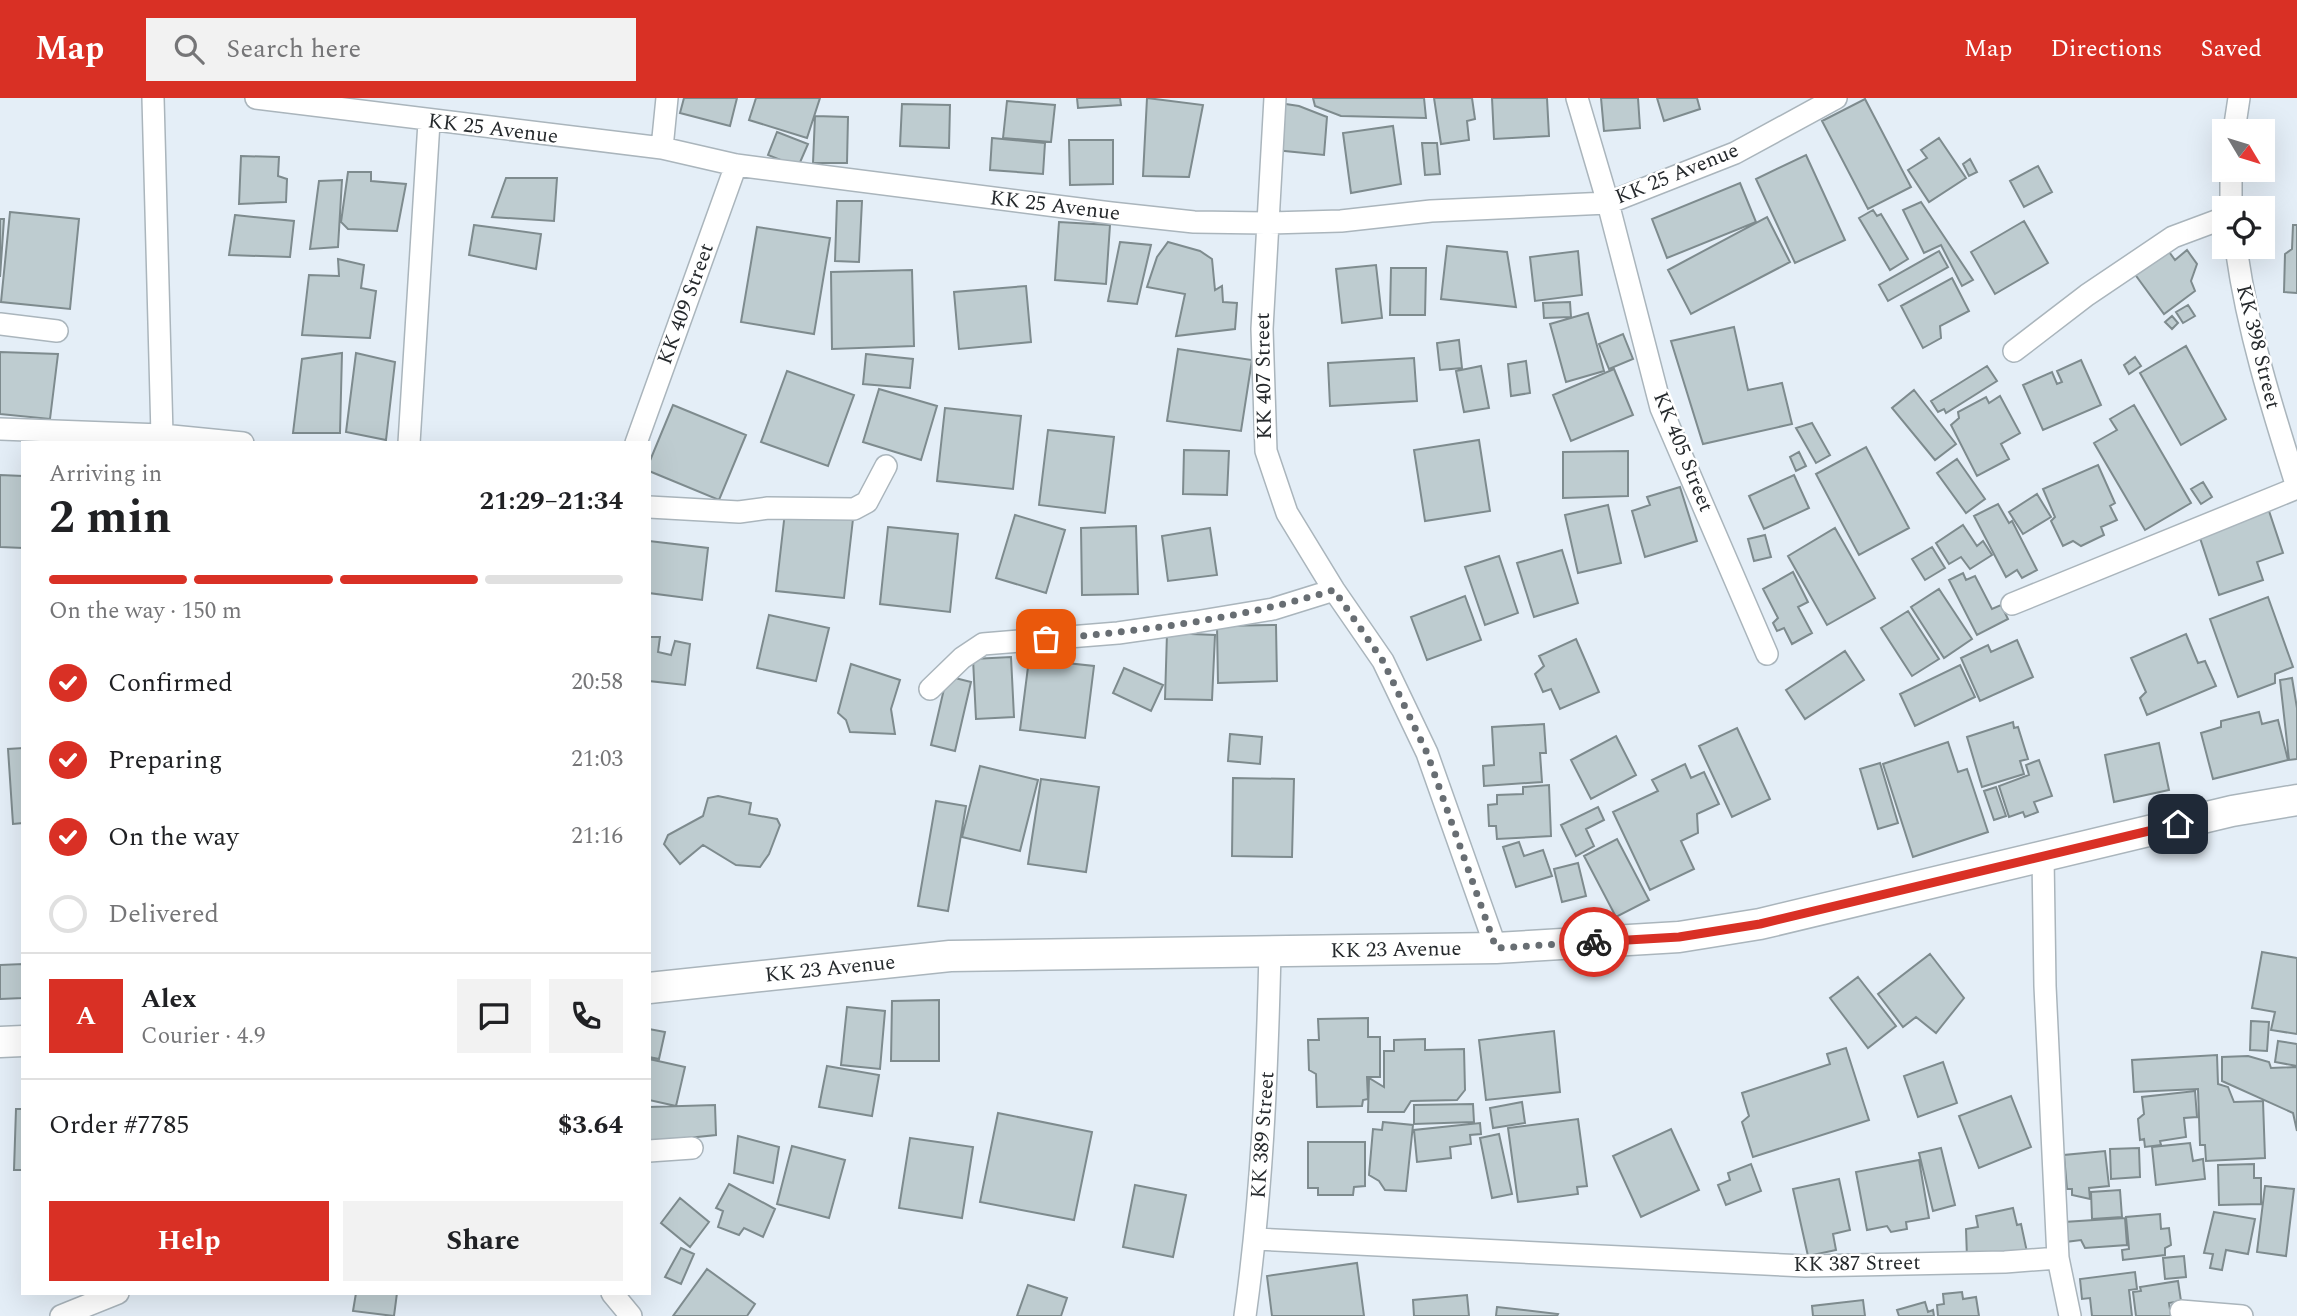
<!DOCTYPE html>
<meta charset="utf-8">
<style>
:root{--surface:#fff;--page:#f2f2f2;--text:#202124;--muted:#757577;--line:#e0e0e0;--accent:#d93025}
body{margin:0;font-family:Spectral,serif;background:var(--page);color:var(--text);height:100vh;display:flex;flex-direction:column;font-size:26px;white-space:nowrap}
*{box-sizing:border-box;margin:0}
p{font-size:23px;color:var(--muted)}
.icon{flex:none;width:38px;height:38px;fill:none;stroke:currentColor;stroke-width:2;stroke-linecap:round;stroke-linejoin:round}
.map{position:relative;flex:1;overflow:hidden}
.panel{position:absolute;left:21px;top:343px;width:630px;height:854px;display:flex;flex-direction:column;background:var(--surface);border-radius:0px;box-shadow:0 7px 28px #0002}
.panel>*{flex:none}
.needle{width:46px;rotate:128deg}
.buttons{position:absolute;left:2212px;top:21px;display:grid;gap:14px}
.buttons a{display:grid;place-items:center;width:63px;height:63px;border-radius:0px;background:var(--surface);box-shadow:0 7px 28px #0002;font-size:35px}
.pin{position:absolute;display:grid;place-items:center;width:60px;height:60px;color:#fff;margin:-30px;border-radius:14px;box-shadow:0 4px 10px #0006}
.courier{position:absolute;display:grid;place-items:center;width:70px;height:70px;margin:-35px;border:5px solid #d93025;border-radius:50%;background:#fff;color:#222;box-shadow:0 2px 9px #0007}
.headline em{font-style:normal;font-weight:700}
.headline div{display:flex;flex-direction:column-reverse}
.headline{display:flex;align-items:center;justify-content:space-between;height:119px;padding:0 28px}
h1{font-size:46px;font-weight:700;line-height:52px}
.bar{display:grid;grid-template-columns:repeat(4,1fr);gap:10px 7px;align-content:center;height:84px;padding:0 28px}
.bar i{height:9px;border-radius:5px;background:var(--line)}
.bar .on{background:var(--accent)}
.bar p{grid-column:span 4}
.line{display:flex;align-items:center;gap:18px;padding:0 28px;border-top:2px solid var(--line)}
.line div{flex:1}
.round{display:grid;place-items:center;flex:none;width:74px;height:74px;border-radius:0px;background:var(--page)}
ol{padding:0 28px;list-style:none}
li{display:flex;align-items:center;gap:21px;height:77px}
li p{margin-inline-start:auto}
li .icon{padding:7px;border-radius:50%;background:var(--accent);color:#fff;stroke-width:4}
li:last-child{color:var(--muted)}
li i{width:38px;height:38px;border:4px solid var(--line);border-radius:50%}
.button{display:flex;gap:14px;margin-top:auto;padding:14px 28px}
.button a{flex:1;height:80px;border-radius:0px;background:var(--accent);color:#fff;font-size:28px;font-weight:700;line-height:80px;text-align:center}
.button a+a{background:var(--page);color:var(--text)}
header{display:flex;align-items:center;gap:42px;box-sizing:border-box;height:98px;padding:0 35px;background:var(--accent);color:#fff}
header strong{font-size:33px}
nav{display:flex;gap:38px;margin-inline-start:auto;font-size:24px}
.search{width:490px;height:63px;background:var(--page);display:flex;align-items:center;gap:18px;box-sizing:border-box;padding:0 24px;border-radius:0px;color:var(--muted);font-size:26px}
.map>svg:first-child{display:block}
.building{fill:#beccd0;stroke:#7e8b8e;stroke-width:2}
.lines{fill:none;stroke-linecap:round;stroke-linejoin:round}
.minor-casing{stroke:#aab5bc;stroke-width:24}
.secondary-casing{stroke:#aab5bc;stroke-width:33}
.minor{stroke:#fff;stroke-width:21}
.secondary{stroke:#fff;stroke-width:30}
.done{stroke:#686e73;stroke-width:7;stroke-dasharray:0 12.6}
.route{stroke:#d93025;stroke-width:9}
.labels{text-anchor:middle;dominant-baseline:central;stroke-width:5;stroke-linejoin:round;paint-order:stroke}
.street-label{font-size:21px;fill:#25292c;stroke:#fff}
</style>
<header>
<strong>Map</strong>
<div class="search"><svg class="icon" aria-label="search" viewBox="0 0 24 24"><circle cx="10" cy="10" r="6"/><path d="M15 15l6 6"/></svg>Search here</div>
<nav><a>Map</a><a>Directions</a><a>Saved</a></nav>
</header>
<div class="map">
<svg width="2297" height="1218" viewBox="0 0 2297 1218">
<rect width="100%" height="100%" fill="#e4eef7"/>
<path class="building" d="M684 0H737L730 28 680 15Z
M756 0H820L807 40 749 22Z
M1077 0H1120L1121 7 1078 10Z
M1147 0 1203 7 1189 79 1143 78Z
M1313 0H1424L1426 20 1341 18 1315 8Z
M1434 0H1472L1475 21 1467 23 1469 42 1441 46Z
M1492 0H1547L1549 38 1494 41Z
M1601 0H1638L1640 30 1604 33Z
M1657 0H1697L1700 11 1664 23Z
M1865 1 1911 89 1868 111 1822 23Z
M1007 3 1055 7 1051 44 1003 40Z
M1279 5 1299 8 1327 19 1324 57 1275 52Z
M902 6 950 7 949 50 900 48Z
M815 18 848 19 847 65H813Z
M1393 28 1401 86 1351 95 1343 35Z
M777 34 808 46 798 69 768 57Z
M992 40 1045 45 1043 76 990 72Z
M1939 40 1966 80 1929 104 1908 72 1927 60 1921 52Z
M1069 42H1113V86L1070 87Z
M1422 45H1437L1440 76 1425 77Z
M1806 57 1845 142 1795 165 1756 81Z
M241 58 279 59 278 78 287 81 286 104 239 106Z
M1970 61 1977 74 1969 78 1963 66Z
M2038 68 2052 94 2024 109 2010 83Z
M348 74H371V83L406 86 397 133 348 131 341 124Z
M506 80H557L554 123 492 119Z
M342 82 338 149 310 151 319 83Z
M1740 85 1756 124 1667 160 1652 121Z
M837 103H862L859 164 835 163Z
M1921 104 1973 182 1962 188 1941 147 1924 155 1903 112Z
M1873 112 1877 118 1881 116 1908 161 1890 172 1859 120Z
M10 114 79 121 70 211 1 204Z
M235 117 294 123 290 159 229 157Z
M1767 119 1790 164 1691 216 1668 172Z
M0 121H4L0 179Z
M2024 123 2048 165 1995 196 1971 154Z
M1059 124 1110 127 1106 186 1055 182Z
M474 127 541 136 536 171 469 157Z
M2293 127H2297V195L2284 194 2285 156 2292 151Z
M757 129 830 140 814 236 741 224Z
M1120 144 1151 147 1137 206 1108 203Z
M1168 144 1200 153 1212 161 1215 192 1222 188 1223 204 1237 205 1235 231 1176 238 1185 196 1147 189 1157 159Z
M1447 148 1507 154 1516 209 1441 201Z
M2167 151 2175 162 2187 152 2197 166 2191 183 2195 193 2164 216 2134 175Z
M1578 153 1582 197 1535 203 1530 159Z
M1939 153 1948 169 1888 203 1879 187Z
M338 161 364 167 361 190 376 193 370 240 302 237 309 177 339 178Z
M1376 167 1382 220 1342 225 1336 171Z
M1391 170H1426L1425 217H1390Z
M912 172 914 248 832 251 831 174Z
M1952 180 1969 213 1940 228 1941 240 1923 250 1901 208Z
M1026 188 1031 244 959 251 954 194Z
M1570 204 1571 219 1544 220 1543 205Z
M2188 207 2195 218 2183 225 2176 214Z
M1588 215 1604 273 1566 284 1550 226Z
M2172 218 2178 225 2172 231 2165 224Z
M1734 229 1748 292 1782 285 1792 326 1703 346 1671 243Z
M1623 236 1633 261 1609 271 1599 246Z
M1459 242 1462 270 1440 272 1437 245Z
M2186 248 2226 321 2181 347 2140 275Z
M1178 251 1252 262 1241 333 1167 323Z
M0 254 58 256 50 321 0 316Z
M342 255 340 335H293L302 261Z
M356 255 395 264 386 342 346 334Z
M866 256 913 261 910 290 863 286Z
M2135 259 2141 268 2129 276 2124 267Z
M1414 260 1417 303 1330 308 1328 265Z
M2081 262 2101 307 2043 332 2023 287 2052 274 2057 286 2062 284 2057 273Z
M1526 263 1530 295 1511 298 1508 266Z
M1481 268 1489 310 1464 314 1456 273Z
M1987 268 1997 283 1946 315 1944 311 1938 314 1931 303Z
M1614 271 1633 317 1571 343 1553 297Z
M787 273 854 297 828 368 761 344Z
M879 291 937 308 921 362 863 344Z
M1914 292 1956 346 1935 362 1892 310Z
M2000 298 2020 335 2001 346 2009 361 1977 378 1951 327 1959 320 1958 314 1986 299 1989 305Z
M673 307 746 337 719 402 649 373V365Z
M2134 307 2191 405 2145 432 2094 345 2117 332 2110 321Z
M945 310 1021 318 1013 391 937 383Z
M1812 325 1830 357 1816 365 1796 330Z
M1048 332 1114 339 1105 415 1039 407Z
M1479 342 1490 413 1425 423 1414 352Z
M1866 349 1909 430 1859 457 1816 376Z
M1184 352 1229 353 1227 397 1183 396Z
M1628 353V398L1563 400V354Z
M1799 354 1806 368 1796 373 1790 359Z
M1957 361 1985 401 1966 415 1937 375Z
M2098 367 2115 405 2110 408 2117 422 2101 429 2104 437 2081 448 2073 443 2063 448 2051 423 2055 419 2043 391Z
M0 377 23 378V450L0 449Z
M1794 377 1809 410 1764 431 1749 398Z
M2203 384 2212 399 2201 406 2191 391Z
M1680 389 1697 443 1645 459 1632 413 1650 407 1647 399Z
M2037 396 2051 419 2023 436 2009 414Z
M1998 406 2009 425 2012 423 2037 472 2022 480 2017 472 2006 479 1974 418Z
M1608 407 1621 465 1578 475 1565 417Z
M2267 407 2283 455 2257 464 2263 482 2219 497 2197 431Z
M785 414 853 421 844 500 776 493Z
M1015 417 1065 432 1046 495 996 480Z
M1963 427 1977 448 1983 443 1992 457 1970 471 1961 459 1949 466 1936 445Z
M1136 428 1138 496 1082 497 1081 430Z
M888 429 958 436 950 514 880 506Z
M1210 430 1217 477 1168 483 1162 438Z
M1835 430 1875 500 1827 527 1788 458Z
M1765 437 1771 459 1754 463 1748 441Z
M649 443 708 450 702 502 649 495Z
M1932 449 1945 470 1925 482 1912 461Z
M1562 452 1578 505 1534 519 1517 465Z
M1499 458 1518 515 1485 527 1465 469Z
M1793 474 1808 504 1798 509 1812 535 1792 546 1784 530 1777 533 1773 525 1778 520 1763 491Z
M1963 475 1966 482 1975 478 1992 511 2001 507 2008 521 1977 537 1949 482Z
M1939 491 1972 541 1944 560 1911 509Z
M1465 498 1481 542 1427 562 1411 519Z
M2268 499 2293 569 2275 576V585L2238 599 2210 521Z
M1908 513 1939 561 1912 578 1881 530Z
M769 517 829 530 816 583 757 570Z
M1276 527 1277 583 1218 585 1217 528Z
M1167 535 1215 537 1212 602 1165 601Z
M2186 536 2198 565 2205 563 2216 588 2147 617 2140 600 2146 594 2131 560Z
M649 539H660L658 554 671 557 675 543 690 546 685 587 649 583Z
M1576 541 1599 594 1560 611 1551 591 1543 594 1535 576 1544 568 1539 558Z
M2017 542 2033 579 1980 603 1961 560 1988 547 1991 554Z
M1845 553 1864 582 1805 621 1786 592Z
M1011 559 1014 619 976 621 973 561Z
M1029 561 1094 568 1085 640 1020 632Z
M851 566 900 582 891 611 895 636 850 634 846 622 838 615Z
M1960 567 1975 599 1915 628 1900 596Z
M1124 570 1163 587 1151 613 1113 595Z
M947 578 971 584 955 653 931 647Z
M2292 580 2297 610V661L2289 662 2280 582Z
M2259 614 2262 626 2278 622 2288 662 2213 681 2201 635 2221 629V623Z
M2013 624 2014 630 2018 629 2028 661 2020 663 2024 676 1982 689 1967 639Z
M1544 626 1546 655H1540L1542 684 1484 688 1483 668 1494 667 1492 629Z
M1737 630 1770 701 1732 719 1699 648Z
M1230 636 1262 639 1260 666 1228 663Z
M1616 638 1636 677 1591 701 1571 662Z
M1948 644 1958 674 1967 671 1988 734 1913 759 1883 666Z
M2159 645 2169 692 2114 704 2105 657Z
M23 650V725L13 726 8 651Z
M2039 662 2052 698 2034 704 2038 714 2025 719 2023 714 2009 719 1999 688 2029 677 2026 667Z
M1880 665 1898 725 1878 731 1860 671Z
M1685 666 1691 680 1704 674 1719 706 1697 716 1698 735 1681 743 1694 771 1650 792 1613 714 1658 693 1652 682Z
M980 668 1038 682 1020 753 962 739Z
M1233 680 1294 681 1292 759 1232 758Z
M1041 681 1099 689 1086 774 1028 766Z
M1549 687 1551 738 1497 741 1496 728H1489L1488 707 1497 706V697L1523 696V689Z
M1996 689 2006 718 1994 722 1984 693Z
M718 698 751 705 749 716 777 721 780 727 769 756 760 769 736 767 703 747 680 766 664 746 668 737 703 718 708 700Z
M936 703 966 708 948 813 918 808Z
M1598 709 1604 722 1586 731 1594 748 1576 758 1561 727Z
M1617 741 1649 802 1616 819 1584 758Z
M1519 744 1524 758 1543 752 1552 778 1516 789 1503 749Z
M1578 765 1586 798 1562 804 1554 771Z
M2262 854 2297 860V936L2271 932 2275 914 2252 910Z
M1930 856 1964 900 1936 935 1916 919 1903 929 1878 896Z
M23 866V900L0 901V867Z
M1858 879 1896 928 1868 950 1830 900Z
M939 902V963H891L892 903Z
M847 909 885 913 880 971 841 967Z
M1368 920V939H1380V979H1367L1368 1001 1363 1002 1362 1008 1317 1009 1316 976 1309 972 1308 942H1319L1318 921Z
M2251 923 2269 924 2267 953 2250 952Z
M649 931 665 934 659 961 649 959Z
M1554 933 1560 994 1486 1002 1479 942Z
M1425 941V952L1464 951 1465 992 1457 1002 1411 1003 1404 1014H1368L1369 980 1384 989V953H1394V942Z
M2278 943 2297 946V968L2275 964Z
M1846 950 1869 1022 1753 1059 1742 1024 1749 1018 1742 995 1830 966 1827 956Z
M2217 957 2218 986 2228 989 2234 1004 2263 1003 2265 1060 2206 1063 2205 1047H2200L2198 991 2134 994 2132 962Z
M2248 958 2269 964 2271 970 2297 969V1033L2293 1015 2222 983V959Z
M649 961 685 969 676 1008 649 1002Z
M1943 964 1957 1005 1918 1019 1904 978Z
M827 968 879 977 872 1018 819 1009Z
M2195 993 2197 1019 2184 1020 2186 1039 2160 1043 2161 1047 2145 1049 2144 1041 2140 1042 2138 1021 2144 1016 2142 999Z
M2011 998 2031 1049 1979 1070 1959 1018Z
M1522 1004 1525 1025 1493 1030 1490 1010Z
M1473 1006 1474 1024 1414 1026V1007Z
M715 1007 716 1037 649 1044V1009Z
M16 1011H23V1072H14Z
M998 1015 1092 1034 1074 1122 980 1104Z
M1578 1021 1587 1088 1577 1089 1578 1096 1518 1104 1508 1030Z
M1383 1024 1413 1027 1406 1093 1385 1092 1379 1083 1369 1077 1373 1031 1382 1032Z
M1480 1025 1481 1036 1470 1037 1471 1046 1450 1049 1451 1060 1417 1064 1414 1032Z
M1671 1031 1699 1092 1641 1119 1613 1058Z
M1499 1036 1512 1096 1492 1100 1480 1040Z
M738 1038 779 1049 773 1085 734 1075Z
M910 1040 973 1049 962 1120 899 1110Z
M1308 1044H1365V1088L1354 1089 1353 1097H1318V1090H1308Z
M2190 1045 2193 1063 2203 1061 2205 1081 2156 1087 2152 1049Z
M792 1048 845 1062 829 1120 777 1106Z
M1941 1050 1955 1107 1933 1113 1919 1055Z
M2139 1050 2140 1079 2111 1081 2110 1051Z
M2105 1053 2109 1088 2089 1090 2090 1101 2072 1097V1091H2067L2064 1057Z
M1919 1062 1929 1120 1906 1124 1907 1131 1891 1134 1887 1128 1867 1132 1856 1074Z
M1751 1066 1761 1093 1726 1107 1718 1087 1730 1082 1728 1075Z
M2254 1066V1080H2261V1106L2219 1107 2218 1067Z
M1839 1081 1850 1132 1833 1136 1836 1152 1808 1158 1793 1091Z
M729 1086 775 1111 763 1139 744 1130 739 1137 718 1129 723 1113 716 1110Z
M1135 1087 1186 1097 1173 1159 1123 1149Z
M2265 1088 2294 1091 2286 1158 2257 1154Z
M2120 1092 2122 1119 2092 1121 2091 1094Z
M680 1100 709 1124 690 1149 661 1125Z
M2013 1110 2017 1127 2021 1126 2027 1154 1967 1160 1966 1131 1978 1129 1976 1118Z
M2214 1114 2255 1121 2248 1156 2226 1152 2222 1172 2210 1170 2213 1156 2204 1155Z
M2160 1116 2161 1131 2169 1130 2171 1147 2165 1150V1157L2123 1162 2122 1152 2129 1151 2126 1119Z
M2125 1120 2127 1147 2085 1150 2081 1142 2065 1144 2064 1124Z
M681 1150 694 1156 681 1186 665 1179Z
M2184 1158 2186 1179 2165 1181 2163 1160Z
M1357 1165 1364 1218H1272L1267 1178Z
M707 1171 755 1206 747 1218H673Z
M2135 1174 2137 1191 2129 1192 2132 1218H2092L2090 1200 2082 1201 2080 1181Z
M2178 1183 2181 1203 2169 1205 2171 1218H2136L2133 1194 2141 1193 2140 1189Z
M1028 1187 1067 1200 1061 1218H1017Z
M1962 1194 1963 1201 1976 1199 1979 1218H1938L1937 1207 1944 1206 1943 1196Z
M356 1195H397L394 1218 353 1213Z
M1467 1197 1469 1218H1414L1413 1202Z
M1863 1202 1865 1218H1813L1812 1208Z
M1925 1204 1928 1214 1933 1212 1934 1218H1899L1897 1212Z
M1497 1209 1558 1216 1557 1218H1496Z"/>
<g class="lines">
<g class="minor-casing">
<path id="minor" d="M153 0 162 337
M256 0 662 50 736 67 1111 115 1194 124 1266 125 1341 123 1431 113 1608 105 1735 55 1836 0
M1275 0 1262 231 1266 353 1287 415 1334 492 1383 563 1427 655 1496 850
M1577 0 1608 105 1661 310 1767 556
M2234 33 2239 0
M662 50 667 0
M2231 72V110
M2236 149C2247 231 2272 310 2297 389
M0 226 57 233
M2014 253 2087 197 2173 139 2224 120
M0 331 162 337 243 345
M409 345 429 24
M636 345 736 67
M649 409 739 414 768 410 854 411 867 404 886 368
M2012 506 2297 390
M930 591 962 560 983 546 1118 535 1195 524 1273 511 1334 492
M649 1053 692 1050
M1256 1141 1805 1168 2005 1164 2058 1160 2045 888 2043 759
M2058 1160 2070 1218
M612 1195 631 1218
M2181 1213 2242 1218
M61 1218 118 1195
M1245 1218C1262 1097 1267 977 1270 854"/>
</g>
<g class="secondary-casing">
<path id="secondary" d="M649 890 950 858 1496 850 1679 839 1760 826 2232 713 2297 702
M0 944 23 943"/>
</g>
<use href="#minor" class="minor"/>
<use href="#secondary" class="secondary"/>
</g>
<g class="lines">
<path class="done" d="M1046 541C1144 533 1240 521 1334 492L1383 563 1427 655 1496 850 1594 844"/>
<path class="route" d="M1594 844 1679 839 1760 826 2178 726"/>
</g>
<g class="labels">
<g class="street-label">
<text transform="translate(493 31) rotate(7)">KK 25 Avenue</text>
<text transform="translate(1677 76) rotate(-22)">KK 25 Avenue</text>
<text transform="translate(1055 108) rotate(7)">KK 25 Avenue</text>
<text transform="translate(686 206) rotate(-70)">KK 409 Street</text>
<text transform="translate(2258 249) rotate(76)">KK 398 Street</text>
<text transform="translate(1264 278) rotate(-91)">KK 407 Street</text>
<text transform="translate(1683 354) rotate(68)">KK 405 Street</text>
<text transform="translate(1396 852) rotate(-1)">KK 23 Avenue</text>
<text transform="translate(830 871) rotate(-6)">KK 23 Avenue</text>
<text transform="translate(1263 1037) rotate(-86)">KK 389 Street</text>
<text transform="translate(1857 1166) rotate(-1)">KK 387 Street</text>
</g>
</g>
</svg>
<div class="buttons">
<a><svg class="needle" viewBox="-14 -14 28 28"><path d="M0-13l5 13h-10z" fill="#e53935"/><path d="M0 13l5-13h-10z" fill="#757577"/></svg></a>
<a><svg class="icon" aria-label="locate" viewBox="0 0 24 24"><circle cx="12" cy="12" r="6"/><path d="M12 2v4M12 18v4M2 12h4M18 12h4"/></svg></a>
</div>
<div class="pin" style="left:1046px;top:541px;background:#ea580c"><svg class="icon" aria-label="bag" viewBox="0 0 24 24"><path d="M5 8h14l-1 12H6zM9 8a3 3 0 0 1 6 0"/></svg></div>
<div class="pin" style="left:2178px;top:726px;background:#1f2937"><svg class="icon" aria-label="home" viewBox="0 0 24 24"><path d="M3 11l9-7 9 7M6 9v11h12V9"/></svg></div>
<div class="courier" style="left:1594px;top:844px"><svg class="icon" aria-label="bike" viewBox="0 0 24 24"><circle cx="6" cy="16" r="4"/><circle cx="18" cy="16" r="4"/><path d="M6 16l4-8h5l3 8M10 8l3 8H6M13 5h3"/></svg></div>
<section class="panel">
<div class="headline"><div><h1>2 min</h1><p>Arriving in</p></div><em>21:29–21:34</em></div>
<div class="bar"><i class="on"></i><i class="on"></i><i class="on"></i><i></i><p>On the way · 150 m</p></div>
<ol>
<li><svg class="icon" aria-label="check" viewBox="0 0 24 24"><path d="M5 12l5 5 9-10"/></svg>Confirmed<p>20:58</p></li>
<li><svg class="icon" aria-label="check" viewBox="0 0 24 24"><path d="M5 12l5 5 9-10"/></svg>Preparing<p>21:03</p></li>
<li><svg class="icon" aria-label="check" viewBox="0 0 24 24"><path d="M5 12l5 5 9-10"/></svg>On the way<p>21:16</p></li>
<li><i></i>Delivered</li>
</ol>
<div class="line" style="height:126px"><b class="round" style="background:var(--accent);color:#fff">A</b><div><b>Alex</b><p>Courier · 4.9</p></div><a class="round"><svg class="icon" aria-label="chat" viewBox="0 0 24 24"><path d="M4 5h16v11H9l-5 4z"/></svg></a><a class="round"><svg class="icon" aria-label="phone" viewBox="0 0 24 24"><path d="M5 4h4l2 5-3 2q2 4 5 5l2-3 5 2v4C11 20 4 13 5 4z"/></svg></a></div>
<div class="line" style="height:91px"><div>Order #7785</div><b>$3.64</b></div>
<div class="button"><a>Help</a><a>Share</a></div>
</section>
</div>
